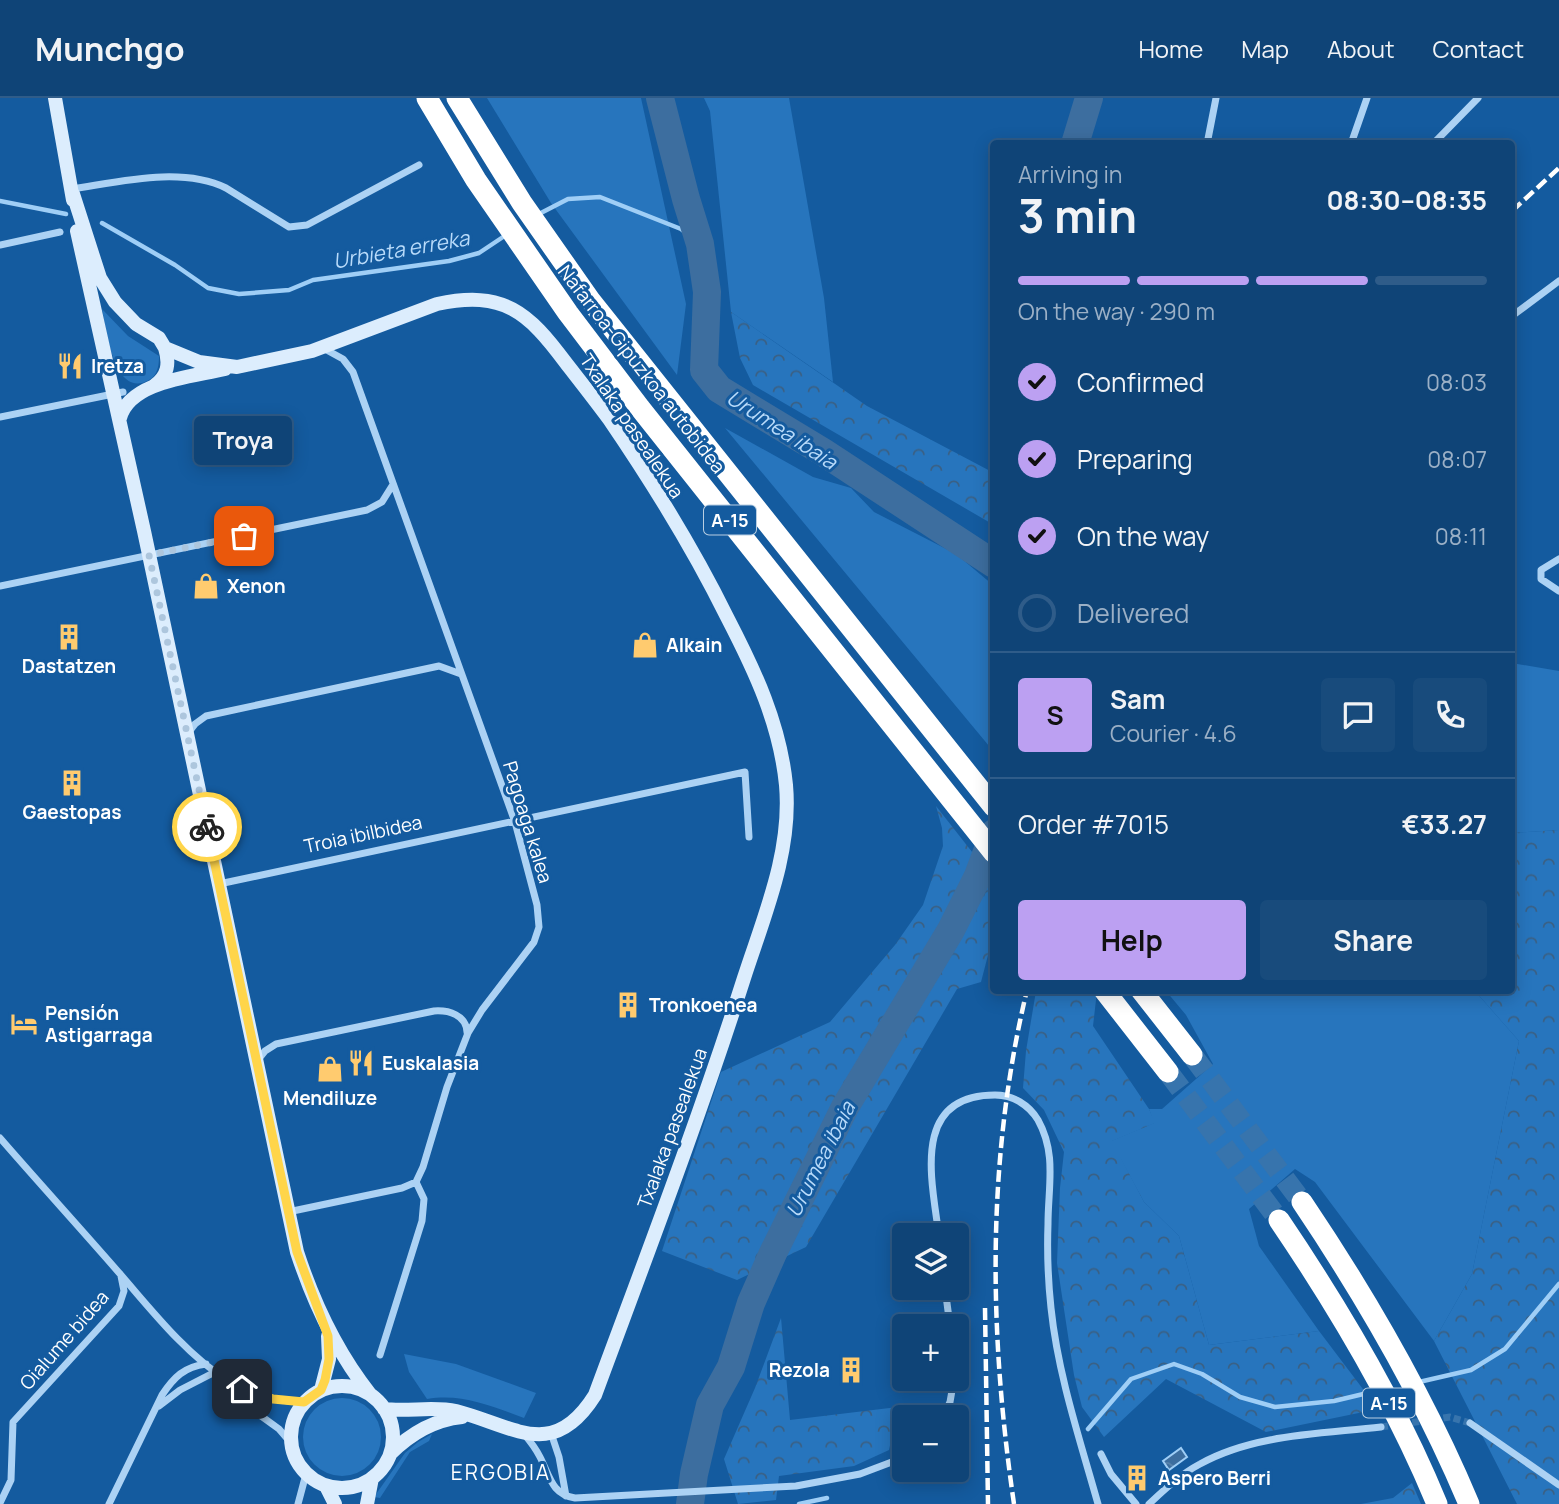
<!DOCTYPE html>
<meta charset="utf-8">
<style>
:root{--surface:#0f4477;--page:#184b7c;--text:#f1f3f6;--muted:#9bb0c6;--line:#2f5c89;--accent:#bca0f2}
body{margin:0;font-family:Manrope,sans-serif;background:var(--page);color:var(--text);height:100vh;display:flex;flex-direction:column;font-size:26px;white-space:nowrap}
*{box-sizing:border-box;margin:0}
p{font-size:23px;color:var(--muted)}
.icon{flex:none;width:38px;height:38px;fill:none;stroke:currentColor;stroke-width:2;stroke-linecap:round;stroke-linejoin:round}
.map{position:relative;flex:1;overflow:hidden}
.drawer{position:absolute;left:990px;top:42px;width:525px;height:854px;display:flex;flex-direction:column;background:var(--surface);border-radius:7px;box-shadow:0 4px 18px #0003,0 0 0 2px var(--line)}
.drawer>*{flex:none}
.buttons{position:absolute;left:892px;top:1125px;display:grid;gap:14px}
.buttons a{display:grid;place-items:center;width:77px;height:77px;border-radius:7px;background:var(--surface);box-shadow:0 4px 18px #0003,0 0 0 2px var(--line);font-size:35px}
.pin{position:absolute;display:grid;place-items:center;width:60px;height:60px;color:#fff;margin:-30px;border-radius:14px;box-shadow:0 4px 10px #0006}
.courier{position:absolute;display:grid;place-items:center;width:70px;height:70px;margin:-35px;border:5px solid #ffd54a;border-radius:50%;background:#fff;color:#222;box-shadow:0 2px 9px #0007}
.bubble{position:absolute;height:49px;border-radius:7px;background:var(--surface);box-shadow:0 4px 18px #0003,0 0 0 2px var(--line);font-size:23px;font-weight:700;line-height:49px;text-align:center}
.head em{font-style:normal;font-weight:700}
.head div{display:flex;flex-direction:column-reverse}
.head{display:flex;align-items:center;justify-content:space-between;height:119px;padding:0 28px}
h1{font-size:46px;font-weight:700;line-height:52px}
.bar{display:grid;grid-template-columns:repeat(4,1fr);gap:10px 7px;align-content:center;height:84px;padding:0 28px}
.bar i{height:9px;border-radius:5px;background:var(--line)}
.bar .active{background:var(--accent)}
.bar p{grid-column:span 4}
.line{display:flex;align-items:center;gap:18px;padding:0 28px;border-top:2px solid var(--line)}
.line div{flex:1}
.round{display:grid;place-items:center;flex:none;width:74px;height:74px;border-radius:7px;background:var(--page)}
ol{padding:0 28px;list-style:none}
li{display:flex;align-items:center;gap:21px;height:77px}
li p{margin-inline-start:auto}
li .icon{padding:7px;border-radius:50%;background:var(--accent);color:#111;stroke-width:4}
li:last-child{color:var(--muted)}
li i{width:38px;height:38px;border:4px solid var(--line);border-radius:50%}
.button{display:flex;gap:14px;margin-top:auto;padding:14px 28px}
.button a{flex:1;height:80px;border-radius:7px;background:var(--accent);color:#111;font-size:28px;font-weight:700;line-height:80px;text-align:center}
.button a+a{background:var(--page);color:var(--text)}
header{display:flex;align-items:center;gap:42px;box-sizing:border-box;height:98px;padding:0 35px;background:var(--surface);border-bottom:2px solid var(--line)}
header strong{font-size:33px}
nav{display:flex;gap:38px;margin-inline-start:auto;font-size:24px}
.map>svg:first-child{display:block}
.green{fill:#2775bd}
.forest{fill:url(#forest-crowns)}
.water{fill:url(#water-ripples);stroke:#9fcef6;stroke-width:2}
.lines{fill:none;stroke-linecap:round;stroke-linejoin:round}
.stream{stroke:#9fcef6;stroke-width:4.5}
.river{stroke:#3d6e9f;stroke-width:28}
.street-tunnel{stroke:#3774ad;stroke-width:7;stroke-dasharray:7 3.5;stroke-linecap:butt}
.highway-tunnel{stroke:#3774ad;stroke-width:21;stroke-dasharray:21 10;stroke-linecap:butt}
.street{stroke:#acd2f4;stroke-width:7}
.secondary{stroke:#dcedfd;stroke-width:14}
.highway{stroke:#fff;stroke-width:21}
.rail{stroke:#fff;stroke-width:4.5;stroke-dasharray:12 5;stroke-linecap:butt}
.done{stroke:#adc6dd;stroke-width:7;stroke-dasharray:0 12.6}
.route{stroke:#ffd54a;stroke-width:9}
.labels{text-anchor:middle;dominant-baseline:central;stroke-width:6;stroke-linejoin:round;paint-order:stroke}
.shield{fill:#145b9f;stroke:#b8cee2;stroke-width:2}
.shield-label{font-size:18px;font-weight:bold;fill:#fff}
.poi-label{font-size:19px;font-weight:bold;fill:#fff;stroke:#145b9f;text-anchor:start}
.street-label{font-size:19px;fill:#fff;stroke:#145b9f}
.water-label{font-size:21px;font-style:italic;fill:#b9dbfa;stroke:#145b9f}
.neighbourhood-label{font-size:21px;letter-spacing:2px;fill:#fff;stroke:#145b9f}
</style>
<header>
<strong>Munchgo</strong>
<nav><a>Home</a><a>Map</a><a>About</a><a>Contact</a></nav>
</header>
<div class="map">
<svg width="1559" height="1406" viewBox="0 0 1559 1406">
<defs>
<pattern id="forest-crowns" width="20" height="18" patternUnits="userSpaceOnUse" patternTransform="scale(1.75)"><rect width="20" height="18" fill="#2775bd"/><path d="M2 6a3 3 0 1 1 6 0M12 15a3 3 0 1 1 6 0" fill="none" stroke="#3a6084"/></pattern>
<pattern id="water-ripples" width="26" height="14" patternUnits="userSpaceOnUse" patternTransform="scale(1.75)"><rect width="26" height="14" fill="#3d6e9f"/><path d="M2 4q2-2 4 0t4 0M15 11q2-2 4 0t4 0" fill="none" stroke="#5a84ad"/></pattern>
</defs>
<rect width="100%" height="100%" fill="#145b9f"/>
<path class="green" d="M487 0H641L686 206 677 277 551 105Z
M704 0H789L824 200 833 284 731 214 710 13Z
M102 211 128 238 159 258C159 267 158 277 149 282 114 302 106 230 102 211Z
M725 330 813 379 851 390 874 414 956 456 993 487 994 654Z
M1512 565 1559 573V732L1512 735Z
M1166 893H1475L1519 943 1472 1176 1434 1243 1315 1084 1295 1071 1249 1111 1259 1148 1319 1233 1209 1247 1179 1138 1144 1104 1111 1043 1154 1025 1149 1011H1162L1213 966 1186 917Z
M404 1256 456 1266 536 1295 524 1320C491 1308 462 1295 427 1301L409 1274Z
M303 1339a39 39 0 1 1 78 0a39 39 0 1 1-78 0Z
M432 1336 429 1343 410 1354 380 1400 374 1399 405 1355 418 1344Z"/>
<path class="forest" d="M731 214 867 308 994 375V427L753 287 740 260Z
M936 708 994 782V834L981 884 957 891 806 1149 737 1182 662 1153 721 974 830 924 895 847 923 807 943 748 942 730Z
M1559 732V1406H1517L1434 1243 1472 1176 1519 943 1475 893 1512 892V735Z
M1036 893H1097L1093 928 1149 1011 1155 1025 1112 1043 1144 1104 1179 1138 1209 1247 1319 1233 1378 1311 1266 1334 1166 1281 1104 1339 1082 1309 1074 1277 1057 1165 1060 1090 1064 1054 1044 1012 1023 990 1026 953Z
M781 1220 790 1322 898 1309 889 1352 854 1368 779 1378 776 1402 738 1406 724 1361 755 1290Z
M1412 1385 1421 1406H1361L1393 1400Z"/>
<path class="water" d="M1181 1350 1187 1359 1169 1372 1163 1363Z"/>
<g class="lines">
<path class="stream" d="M0 103 66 116
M537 117 568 101 600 99 681 131 700 146
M102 125 175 167 208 190 239 196 289 192 313 182 449 163 479 155 506 137
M1419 1284 1471 1272 1505 1251 1559 1186
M1088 1331 1131 1281 1174 1266 1202 1276 1240 1299 1275 1309 1334 1303 1376 1293
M799 1406 827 1400"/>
<path class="river" d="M660 0 686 101 700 146 707 194 704 272 719 291 823 354 994 466
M1075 46 1089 0
M690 1406 694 1376 710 1307 731 1269 751 1205 773 1155 845 1009 951 832 978 778 994 735"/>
<path class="street-tunnel" d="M1381 1329 1450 1319 1470 1325"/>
<path class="highway-tunnel" d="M1192 957 1302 1104
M1168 974 1279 1122"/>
<path class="street" d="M1207 46 1216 0
M1351 46 1367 0
M1433 46 1478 0
M72 91C119 84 181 68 226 90L289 129 307 127 419 67
M0 147 60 134
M1512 218 1559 183
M0 319 123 294
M1559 461 1541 472V481L1559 493
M0 488 367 412 382 404 392 388
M188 635 195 626 206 618 439 568 461 576
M219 786 745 674 749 739
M257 963 265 953 276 946 434 913C449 912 466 917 467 934
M0 1040C40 1086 81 1131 121 1177 153 1214 186 1256 228 1283 251 1298 277 1303 304 1304
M288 1114 402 1090 416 1084 423 1069 447 989 468 935 482 912 534 844 539 829 537 807 515 724 353 274 343 261 323 250
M939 1138C932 1083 910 997 995 997 1013 997 1029 1007 1038 1022 1057 1056 1048 1089 1048 1126 1047 1154 1048 1182 1051 1210 1058 1277 1080 1342 1098 1406
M945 1190 950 1228
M380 1257 422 1123 424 1101 416 1084
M223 1282 239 1302 279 1331 291 1345
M159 1308 180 1292 215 1274
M943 1320 950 1304 954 1281
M1470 1325 1559 1387
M551 1335 559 1359 566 1398
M524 1336C530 1343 536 1351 540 1359 550 1378 551 1396 575 1400L796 1388 860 1376 905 1359
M1101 1356 1111 1376 1136 1406
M0 1405 11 1382 13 1324 119 1208 124 1193 121 1178
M109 1406 162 1297C174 1279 184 1269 206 1266
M298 1406 306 1376
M1149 1406C1165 1391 1181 1376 1200 1366 1254 1336 1321 1336 1381 1329"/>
<path class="secondary" d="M55 0 73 102
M73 96 100 180 115 204 136 226 159 240 165 250 199 264 237 269 312 253 437 206C504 192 528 214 566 265 580 283 595 302 609 321 652 384 693 450 727 519 755 573 780 626 786 687 792 754 764 818 744 880 699 1021 646 1159 595 1297 553 1364 514 1328 456 1313 433 1308 408 1314 384 1311
M77 133 144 433 297 1154C314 1206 336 1253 370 1296
M154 288C168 278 170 266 165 250
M120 320C130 283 192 279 225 271
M291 1339a51 51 0 1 1 102 0a51 51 0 1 1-102 0Z
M321 1292 329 1261 328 1238
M390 1356C410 1336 433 1322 462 1319
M326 1388 335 1406
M367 1406 372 1380"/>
<path class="highway" d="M427 0 476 82 568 215 640 310 994 755
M457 0 522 105 590 202 994 709
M1104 892 1168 974
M1141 892 1192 957
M1302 1104C1366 1199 1424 1299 1469 1406
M1279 1122C1340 1212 1396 1306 1437 1406"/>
<path class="rail" d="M1512 113 1559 70
M985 1210 988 1406
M1014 1406C989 1235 986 1062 1027 892"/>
</g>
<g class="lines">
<path class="done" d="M207 729 149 457 244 438"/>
<path class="route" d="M207 729 297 1154 328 1238 329 1261 325 1282 321 1292 304 1304 273 1301 242 1291"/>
</g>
<defs>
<g id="restaurant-bare" transform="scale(2.1)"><path d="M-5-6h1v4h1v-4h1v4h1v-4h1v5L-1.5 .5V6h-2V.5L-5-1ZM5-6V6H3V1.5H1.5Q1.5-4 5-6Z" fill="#ffcb6f" stroke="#145b9f" stroke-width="2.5" paint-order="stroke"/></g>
<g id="shop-bare" transform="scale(2.1)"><path d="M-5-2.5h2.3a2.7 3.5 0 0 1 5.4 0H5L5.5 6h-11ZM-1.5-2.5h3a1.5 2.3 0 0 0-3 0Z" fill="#ffcb6f" stroke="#145b9f" stroke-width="2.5" paint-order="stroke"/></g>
<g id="building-bare" transform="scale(2.1)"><path d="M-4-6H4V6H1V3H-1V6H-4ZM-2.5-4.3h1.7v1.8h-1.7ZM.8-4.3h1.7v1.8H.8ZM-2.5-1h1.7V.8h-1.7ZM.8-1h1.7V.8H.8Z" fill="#ffcb6f" stroke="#145b9f" stroke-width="2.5" paint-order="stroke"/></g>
<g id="hotel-bare" transform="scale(2.1)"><path d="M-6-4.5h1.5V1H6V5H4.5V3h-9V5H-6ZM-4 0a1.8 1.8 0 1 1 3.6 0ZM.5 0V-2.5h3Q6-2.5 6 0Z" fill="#ffcb6f" stroke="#145b9f" stroke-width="2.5" paint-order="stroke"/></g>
</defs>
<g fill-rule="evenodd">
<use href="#restaurant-bare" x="70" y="268"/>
<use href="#shop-bare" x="206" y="488"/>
<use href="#building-bare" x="69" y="539"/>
<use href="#shop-bare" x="645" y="547"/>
<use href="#building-bare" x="72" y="685"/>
<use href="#building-bare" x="628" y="907"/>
<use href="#hotel-bare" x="24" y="926"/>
<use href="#restaurant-bare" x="361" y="965"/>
<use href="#shop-bare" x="330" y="971"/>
<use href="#building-bare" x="851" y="1272"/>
<use href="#building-bare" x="1137" y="1380"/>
</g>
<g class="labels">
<g class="shield">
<rect x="704" y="407.5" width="52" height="29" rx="5"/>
<rect x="1363" y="1290.5" width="52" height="29" rx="5"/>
</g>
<g class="shield-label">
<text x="730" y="422">A-15</text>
<text x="1389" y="1305">A-15</text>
</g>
<g class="poi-label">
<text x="91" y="268">Iretza</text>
<text x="227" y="488">Xenon</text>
<text x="666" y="547">Alkain</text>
<text x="69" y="568" text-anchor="middle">Dastatzen</text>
<text x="72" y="714" text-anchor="middle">Gaestopas</text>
<text x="649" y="907">Tronkoenea</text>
<text x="45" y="915">Pensión<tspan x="45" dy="22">Astigarraga</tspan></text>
<text x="382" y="965">Euskalasia</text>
<text x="330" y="1000" text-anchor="middle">Mendiluze</text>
<text x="830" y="1272" text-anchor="end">Rezola</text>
<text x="1158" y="1380">Aspero Berri</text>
</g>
<g class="street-label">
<text transform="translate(642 271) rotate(52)">Nafarroa-Gipuzkoa autobidea</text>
<text transform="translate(632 328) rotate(56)">Txalaka pasealekua</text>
<text transform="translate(528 724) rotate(73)">Pagoaga kalea</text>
<text transform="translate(363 736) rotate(-12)">Troia ibilbidea</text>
<text transform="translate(672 1030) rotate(-70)">Txalaka pasealekua</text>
<text transform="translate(64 1242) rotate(-49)">Oialume bidea</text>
</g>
<g class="water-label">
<text transform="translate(401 151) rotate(-10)">Urbieta erreka</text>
<text transform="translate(782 331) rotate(33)">Urumea ibaia</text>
<text transform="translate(820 1061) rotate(-63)">Urumea ibaia</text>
</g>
<g class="neighbourhood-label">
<text x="501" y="1374">ERGOBIA</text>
</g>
</g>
</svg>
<div class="buttons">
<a><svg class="icon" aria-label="layers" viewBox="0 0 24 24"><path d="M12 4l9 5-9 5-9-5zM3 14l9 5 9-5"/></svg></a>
<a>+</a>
<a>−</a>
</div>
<div class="pin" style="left:244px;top:438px;background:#ea580c"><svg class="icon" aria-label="bag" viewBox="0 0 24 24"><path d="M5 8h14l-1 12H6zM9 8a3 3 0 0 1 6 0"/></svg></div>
<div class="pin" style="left:242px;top:1291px;background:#1f2937"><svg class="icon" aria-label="home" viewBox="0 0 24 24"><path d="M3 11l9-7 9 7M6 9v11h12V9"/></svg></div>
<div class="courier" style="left:207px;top:729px"><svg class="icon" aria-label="bike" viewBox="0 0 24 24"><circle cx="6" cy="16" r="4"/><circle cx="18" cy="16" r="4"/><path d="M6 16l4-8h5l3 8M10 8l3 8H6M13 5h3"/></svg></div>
<div class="bubble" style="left:194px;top:318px;width:98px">Troya</div>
<section class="drawer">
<div class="head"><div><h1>3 min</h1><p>Arriving in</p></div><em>08:30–08:35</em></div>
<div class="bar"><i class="active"></i><i class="active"></i><i class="active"></i><i></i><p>On the way · 290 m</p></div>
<ol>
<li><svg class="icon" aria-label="check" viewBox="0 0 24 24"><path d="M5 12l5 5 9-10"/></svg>Confirmed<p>08:03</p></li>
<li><svg class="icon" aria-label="check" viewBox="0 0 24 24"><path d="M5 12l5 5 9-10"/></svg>Preparing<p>08:07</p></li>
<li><svg class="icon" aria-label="check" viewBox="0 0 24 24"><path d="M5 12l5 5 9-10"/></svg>On the way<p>08:11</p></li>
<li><i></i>Delivered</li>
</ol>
<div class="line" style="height:126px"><b class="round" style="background:var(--accent);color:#111">S</b><div><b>Sam</b><p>Courier · 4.6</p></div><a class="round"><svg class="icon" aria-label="chat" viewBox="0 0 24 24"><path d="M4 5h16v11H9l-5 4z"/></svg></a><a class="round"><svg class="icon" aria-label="phone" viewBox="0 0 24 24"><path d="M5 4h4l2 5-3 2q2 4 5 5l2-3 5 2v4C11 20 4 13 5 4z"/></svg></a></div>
<div class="line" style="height:91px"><div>Order #7015</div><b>€33.27</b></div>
<div class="button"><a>Help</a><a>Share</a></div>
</section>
</div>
